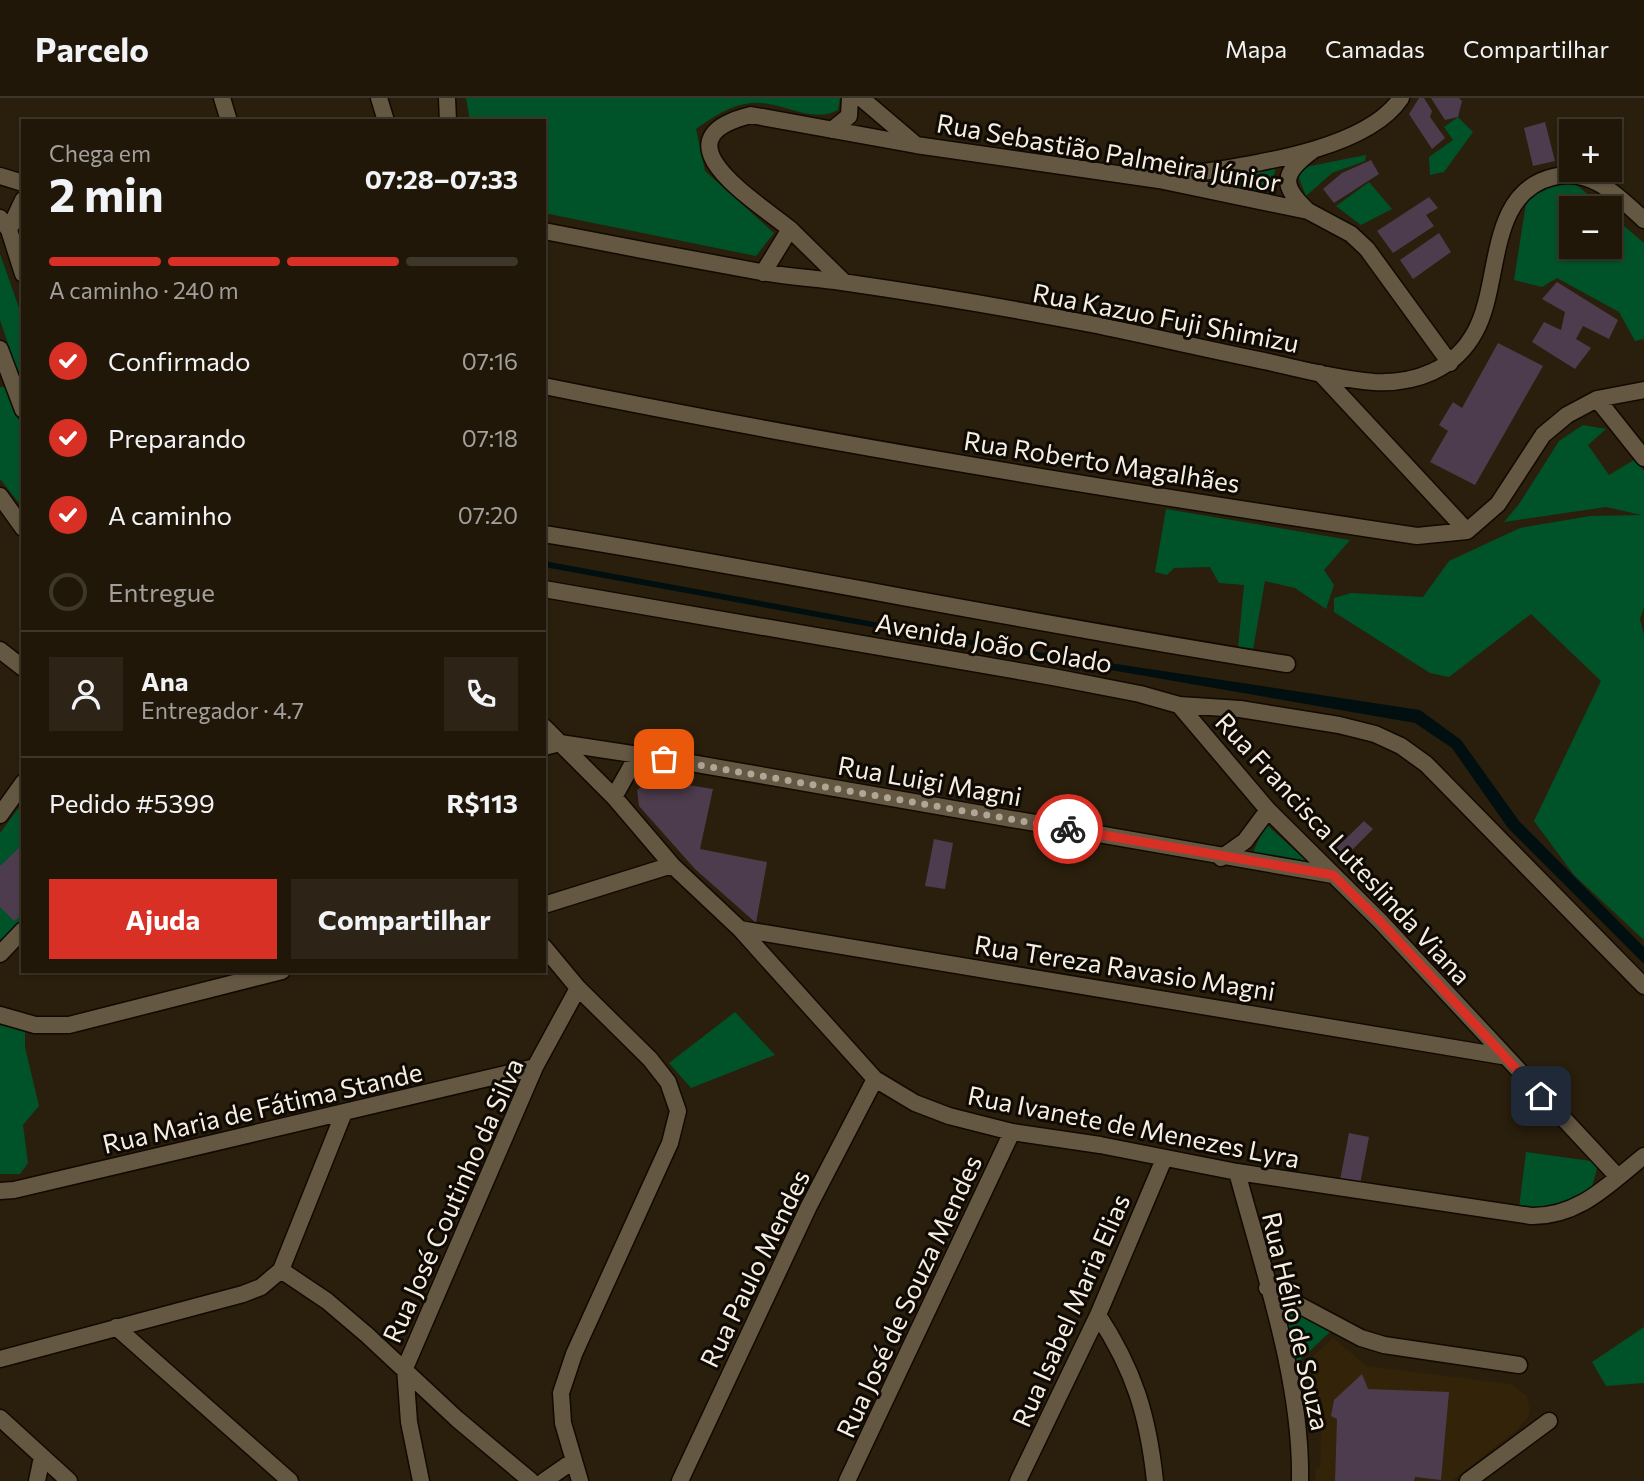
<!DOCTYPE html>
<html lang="pt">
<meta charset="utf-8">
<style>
:root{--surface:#201709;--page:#2d2417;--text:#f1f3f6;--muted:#a29f9c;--line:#3d362a;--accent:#d93025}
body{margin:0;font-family:Commissioner,sans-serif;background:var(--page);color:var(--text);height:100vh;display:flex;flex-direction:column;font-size:26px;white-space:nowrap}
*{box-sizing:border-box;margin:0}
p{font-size:23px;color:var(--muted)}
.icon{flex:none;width:38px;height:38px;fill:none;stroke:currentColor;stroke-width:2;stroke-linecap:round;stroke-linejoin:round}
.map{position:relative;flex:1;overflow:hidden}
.sheet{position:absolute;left:21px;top:21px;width:525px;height:854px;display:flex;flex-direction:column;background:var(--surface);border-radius:0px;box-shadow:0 2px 5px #0004,0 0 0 2px var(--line)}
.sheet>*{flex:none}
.tools{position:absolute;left:1559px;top:21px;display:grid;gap:14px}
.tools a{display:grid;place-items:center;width:63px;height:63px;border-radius:0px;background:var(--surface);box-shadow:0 2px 5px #0004,0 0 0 2px var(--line);font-size:35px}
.pin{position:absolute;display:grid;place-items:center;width:60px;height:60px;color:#fff;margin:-30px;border-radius:14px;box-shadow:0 4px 10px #0006}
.courier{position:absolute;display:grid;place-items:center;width:70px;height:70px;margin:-35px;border:5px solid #d93025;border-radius:50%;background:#fff;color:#222;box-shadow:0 2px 9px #0007}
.summary em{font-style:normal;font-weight:700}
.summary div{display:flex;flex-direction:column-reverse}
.summary{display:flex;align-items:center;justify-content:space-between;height:119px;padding:0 28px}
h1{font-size:46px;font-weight:700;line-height:52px}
.bar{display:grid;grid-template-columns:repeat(4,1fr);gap:10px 7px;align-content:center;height:84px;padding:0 28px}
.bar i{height:9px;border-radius:5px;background:var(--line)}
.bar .selected{background:var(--accent)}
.bar p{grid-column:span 4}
.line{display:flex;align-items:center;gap:18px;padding:0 28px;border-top:2px solid var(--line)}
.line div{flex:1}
.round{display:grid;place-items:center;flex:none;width:74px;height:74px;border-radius:0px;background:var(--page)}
ol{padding:0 28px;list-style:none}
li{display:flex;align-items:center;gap:21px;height:77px}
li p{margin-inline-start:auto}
li .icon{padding:7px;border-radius:50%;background:var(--accent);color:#fff;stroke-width:4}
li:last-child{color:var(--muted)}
li i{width:38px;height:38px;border:4px solid var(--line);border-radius:50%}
.action{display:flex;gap:14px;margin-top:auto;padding:14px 28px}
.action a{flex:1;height:80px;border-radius:0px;background:var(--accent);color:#fff;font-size:28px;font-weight:700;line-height:80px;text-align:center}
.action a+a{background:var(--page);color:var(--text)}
header{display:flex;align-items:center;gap:42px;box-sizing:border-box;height:98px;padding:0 35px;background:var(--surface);border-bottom:2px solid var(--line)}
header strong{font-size:33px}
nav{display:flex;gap:38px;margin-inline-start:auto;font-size:24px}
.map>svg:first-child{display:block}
.built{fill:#322309}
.green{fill:#005229}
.water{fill:#020f10}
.building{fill:#4c3c4d}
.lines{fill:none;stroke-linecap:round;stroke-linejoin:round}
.minor-casing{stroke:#120900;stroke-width:19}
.minor{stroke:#655843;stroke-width:16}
.done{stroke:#aea697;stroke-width:7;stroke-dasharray:0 12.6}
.route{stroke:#d93025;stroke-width:9}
.labels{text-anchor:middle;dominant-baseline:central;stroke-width:6;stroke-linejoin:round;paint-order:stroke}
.street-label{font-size:26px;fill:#f5eee2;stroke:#0f0a04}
</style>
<header>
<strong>Parcelo</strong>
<nav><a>Mapa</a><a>Camadas</a><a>Compartilhar</a></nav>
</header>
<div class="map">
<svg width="1644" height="1383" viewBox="0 0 1644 1383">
<rect width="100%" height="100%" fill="#2a1f0c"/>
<path class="built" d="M1333 1240 1367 1268 1511 1286 1527 1298 1530 1312 1528 1319 1518 1331 1452 1383H1315L1316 1370 1320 1369 1321 1333 1313 1330 1299 1271Z"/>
<path class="green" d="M466 0H840L838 12C811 27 781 2 751 5 730 7 713 19 696 31L705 73 774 135 756 158 544 115V23H470Z
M1458 19 1473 34 1444 74 1430 77 1429 59 1453 42 1444 29Z
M1366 57 1365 63 1332 75 1306 98 1297 75 1305 69Z
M1276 68 1270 95 1199 86 1200 82 1238 79Z
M1369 84 1392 111 1361 127 1336 108Z
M1573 84 1604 110H1572V149H1610V116L1644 145V241L1635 243 1619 214 1557 180 1542 189 1514 182 1527 99 1549 88Z
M0 156 23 221V290L0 222Z
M0 289H6L23 333V410L0 381Z
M1583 327 1606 331 1588 347 1609 377 1634 362 1644 373V510L1640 521 1644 537V842L1574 777 1534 723 1601 583 1531 516 1449 579 1430 575 1334 514V500L1351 495 1423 499 1449 463 1520 430 1590 418 1642 417 1606 409 1504 424 1519 406 1559 343Z
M1166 411 1350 442 1324 472 1334 487 1326 511 1295 490 1265 483 1253 552 1238 550 1244 487 1219 485 1210 469 1174 470 1167 477 1155 474Z
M23 704V824L0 846V735Z
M1266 726 1310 766 1253 754Z
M735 914 775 957 691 990 669 965Z
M0 917 25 925V949L39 1008 23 1027 28 1065 20 1076H0Z
M1526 1054 1598 1064C1588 1122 1568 1115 1519 1110Z
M1293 1214 1331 1233 1296 1266 1286 1220Z
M1644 1229V1285L1606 1288 1592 1264Z"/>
<path class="water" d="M544 463 1037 554 1420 612 1461 642 1519 723 1644 849V866L1508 730 1452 650 1415 625 1036 559 544 469Z"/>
<path class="building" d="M1419 0H1424L1432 13 1430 19 1445 40 1432 51 1409 16Z
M1431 0H1459L1462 3 1458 19 1445 22Z
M1545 24 1555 63 1533 68 1524 30Z
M1371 62 1379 76 1334 105 1323 91 1342 75Z
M1429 99 1438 110 1426 117 1434 128 1393 155 1377 133Z
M1439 135 1451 154 1413 181 1400 162Z
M1557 184 1618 222 1609 241 1583 228 1576 241 1591 250 1575 271 1532 244 1544 224 1561 232 1565 214 1542 201Z
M1498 245 1543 268 1475 387 1430 364 1448 333 1439 327 1453 304 1462 310Z
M651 681 713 691 700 751 767 764 756 825 695 771 639 708 637 692Z
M1364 723 1373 731 1341 763 1332 754Z
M934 741 953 745 945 791 925 788Z
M23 746V816L14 823 0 809V768Z
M1349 1035 1369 1039 1360 1086 1340 1082Z
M1362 1276 1368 1291 1449 1294 1441 1382 1415 1379 1414 1383H1335L1337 1321 1331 1318 1334 1302Z"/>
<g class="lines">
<g class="minor-casing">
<path id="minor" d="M222 0 229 23
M379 0 386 23
M447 0 448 23
M861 0 914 45
M832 32 849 18 850 0
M0 78 23 85
M1167 80C1232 68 1363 57 1401 0
M1308 113C1281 88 1281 76 1312 53
M0 120 9 132 23 176
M790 131 844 184
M9 132 23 102
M544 133C616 147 689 161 761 174 788 179 815 180 842 184 925 196 1009 210 1091 226 1150 238 1210 252 1269 264 1304 272 1339 281 1374 284 1416 286 1455 271 1475 234 1502 186 1486 95 1553 79 1591 69 1618 98 1644 122
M763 175 790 131C756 103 652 41 751 17L916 47 1159 82 1308 113 1351 136 1367 151 1450 265
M0 251 23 312
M1320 275 1467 433
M544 288C833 347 1125 394 1417 438L1467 433 1498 406 1543 337 1567 317 1597 301 1644 292
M1597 301 1644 360
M0 398 23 430
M544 436C793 476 1039 527 1287 566
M544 491 1053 579 1140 596 1179 607 1240 611 1339 627 1375 636 1401 648 1426 666 1644 888
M0 552 23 570
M1179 607 1268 712 1380 823 1618 1079
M544 629 614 699 672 767 740 831 875 981 915 1005 949 1018 1012 1034 1100 1047 1237 1074 1531 1118C1579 1119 1609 1086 1644 1058
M544 649 560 645 691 665 1333 777
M614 699 637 658
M0 717 23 685
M1221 760 1245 743 1268 712
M544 807 672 767
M740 831 1502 958
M544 849 578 890 650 961 668 984 678 1013 670 1045 574 1256 561 1295 563 1325 580 1383
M0 856 23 832
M0 917 35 927H69L282 873
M1237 1074C1263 1171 1302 1283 1300 1383
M0 1093 14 1092 535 969
M281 1172 327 1203 367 1237 457 1321 531 1383
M1267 1190 1361 1240 1384 1247 1519 1267
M1098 1217C1134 1272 1148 1317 1155 1383
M116 1229 290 1383
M0 1261 243 1196 261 1189 281 1172 343 1017
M0 1320 69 1383
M37 1383 42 1359
M421 1383 409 1324 405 1270 535 969 578 890
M544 1383 573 1363
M680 1383 809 1108 875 981
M847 1383 1012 1034
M1018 1383 1098 1217 1164 1061
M1468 1383 1549 1323"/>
</g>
<use href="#minor" class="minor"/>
</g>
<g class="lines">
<path class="done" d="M664 661 1068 731"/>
<path class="route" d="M1068 731 1333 777 1380 823 1541 998"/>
</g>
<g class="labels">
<g class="street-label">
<text transform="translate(1109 54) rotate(10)">Rua Sebastião Palmeira Júnior</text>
<text transform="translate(1166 219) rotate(11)">Rua Kazuo Fuji Shimizu</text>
<text transform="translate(1102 363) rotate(9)">Rua Roberto Magalhães</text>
<text transform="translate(994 544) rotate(10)">Avenida João Colado</text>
<text transform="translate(930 682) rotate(10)">Rua Luigi Magni</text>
<text transform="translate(1344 750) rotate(47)">Rua Francisca Luteslinda Viana</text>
<text transform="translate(1125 869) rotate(9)">Rua Tereza Ravasio Magni</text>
<text transform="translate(262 1009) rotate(-13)">Rua Maria de Fátima Stande</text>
<text transform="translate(1134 1028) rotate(11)">Rua Ivanete de Menezes Lyra</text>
<text transform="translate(452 1102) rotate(-66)">Rua José Coutinho da Silva</text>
<text transform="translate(754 1170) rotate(-64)">Rua Paulo Mendes</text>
<text transform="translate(908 1198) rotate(-65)">Rua José de Souza Mendes</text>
<text transform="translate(1070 1212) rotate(-66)">Rua Isabel Maria Elias</text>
<text transform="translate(1297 1223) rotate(77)">Rua Hélio de Souza</text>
</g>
</g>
</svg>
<div class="tools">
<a>+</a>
<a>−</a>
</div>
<div class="pin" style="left:664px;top:661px;background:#ea580c"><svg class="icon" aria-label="bag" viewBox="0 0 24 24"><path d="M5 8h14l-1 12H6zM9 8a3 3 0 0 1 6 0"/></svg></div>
<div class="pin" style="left:1541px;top:998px;background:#1f2937"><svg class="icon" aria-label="home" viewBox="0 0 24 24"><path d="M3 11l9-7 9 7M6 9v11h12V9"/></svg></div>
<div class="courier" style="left:1068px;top:731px"><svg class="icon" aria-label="bike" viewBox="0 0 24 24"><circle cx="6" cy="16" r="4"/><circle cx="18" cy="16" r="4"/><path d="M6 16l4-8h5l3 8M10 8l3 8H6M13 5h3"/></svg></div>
<section class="sheet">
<div class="summary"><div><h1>2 min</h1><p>Chega em</p></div><em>07:28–07:33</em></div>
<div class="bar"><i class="selected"></i><i class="selected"></i><i class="selected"></i><i></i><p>A caminho · 240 m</p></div>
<ol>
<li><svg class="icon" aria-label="check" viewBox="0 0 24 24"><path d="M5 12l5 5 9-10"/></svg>Confirmado<p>07:16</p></li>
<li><svg class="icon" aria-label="check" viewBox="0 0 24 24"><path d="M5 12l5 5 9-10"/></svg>Preparando<p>07:18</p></li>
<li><svg class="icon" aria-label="check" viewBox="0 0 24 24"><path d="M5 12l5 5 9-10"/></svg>A caminho<p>07:20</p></li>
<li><i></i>Entregue</li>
</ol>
<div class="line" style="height:126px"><a class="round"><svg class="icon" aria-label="person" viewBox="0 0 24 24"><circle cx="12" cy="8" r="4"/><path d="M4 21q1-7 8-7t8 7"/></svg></a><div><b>Ana</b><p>Entregador · 4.7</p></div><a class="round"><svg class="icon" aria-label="phone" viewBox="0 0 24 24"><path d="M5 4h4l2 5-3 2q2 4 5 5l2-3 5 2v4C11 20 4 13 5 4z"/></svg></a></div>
<div class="line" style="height:91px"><div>Pedido #5399</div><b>R$113</b></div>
<div class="action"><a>Ajuda</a><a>Compartilhar</a></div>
</section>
</div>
